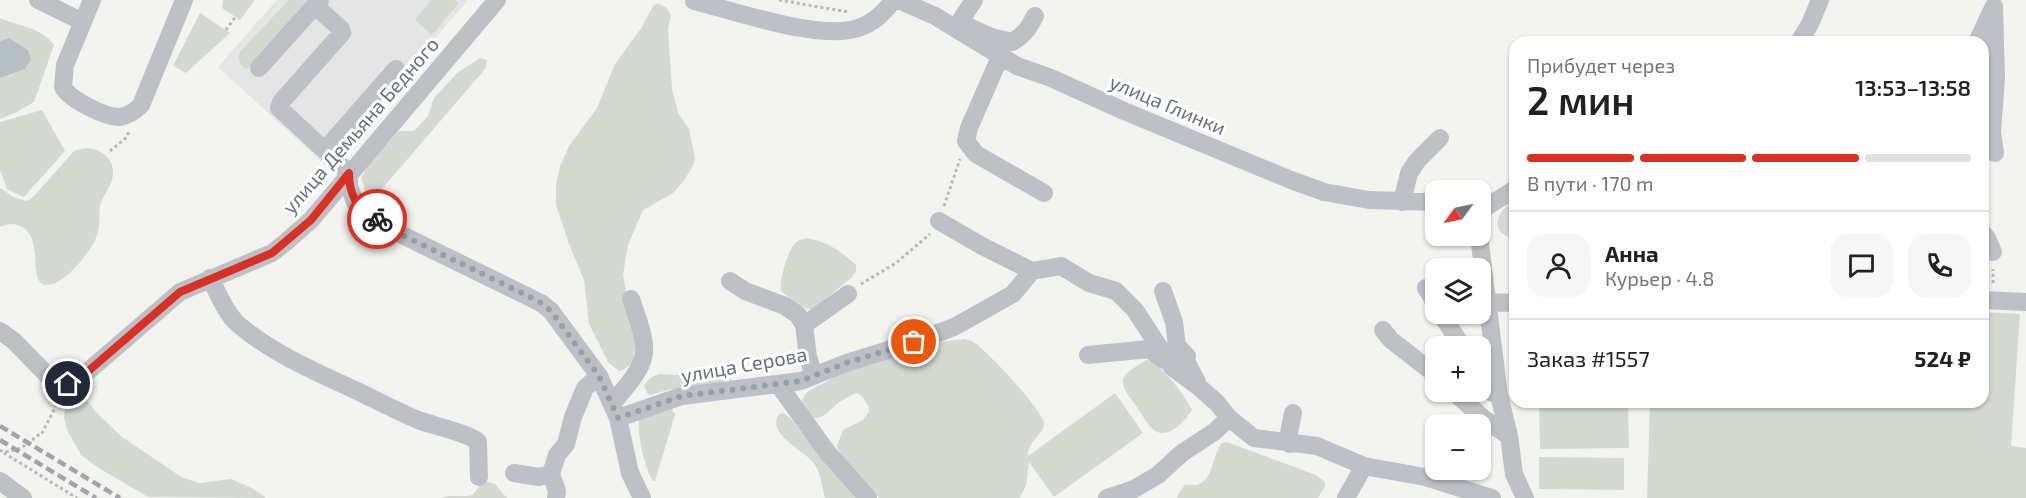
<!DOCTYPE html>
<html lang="ru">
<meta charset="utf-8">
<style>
:root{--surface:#fff;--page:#f6f6f6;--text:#202124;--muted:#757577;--line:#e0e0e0;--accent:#d93025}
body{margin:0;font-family:"Exo 2",sans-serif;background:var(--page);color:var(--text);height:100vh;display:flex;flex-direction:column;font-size:22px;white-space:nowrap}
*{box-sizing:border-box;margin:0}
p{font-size:20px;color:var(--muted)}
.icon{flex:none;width:33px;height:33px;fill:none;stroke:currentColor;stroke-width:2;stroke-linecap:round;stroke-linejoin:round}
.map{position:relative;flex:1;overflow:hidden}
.side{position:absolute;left:1509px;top:36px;width:480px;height:372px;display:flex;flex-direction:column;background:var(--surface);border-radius:18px;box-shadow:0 2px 4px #0004}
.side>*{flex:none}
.needle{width:39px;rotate:237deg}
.fabs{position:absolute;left:1425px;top:180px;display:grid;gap:12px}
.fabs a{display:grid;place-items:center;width:66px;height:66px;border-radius:12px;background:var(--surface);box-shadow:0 2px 4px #0004;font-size:30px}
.pin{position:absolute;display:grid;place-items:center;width:51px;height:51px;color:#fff;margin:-26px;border:3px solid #fff;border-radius:50%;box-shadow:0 2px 6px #0007}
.courier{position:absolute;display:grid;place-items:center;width:60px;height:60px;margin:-30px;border:4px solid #d93025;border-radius:50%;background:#fff;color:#222;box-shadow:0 2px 8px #0007}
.headline em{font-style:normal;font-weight:600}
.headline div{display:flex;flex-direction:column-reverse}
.headline{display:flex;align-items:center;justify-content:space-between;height:102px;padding:0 18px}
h1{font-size:39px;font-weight:600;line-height:45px}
.bar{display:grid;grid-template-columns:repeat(4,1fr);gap:9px 6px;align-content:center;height:72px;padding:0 18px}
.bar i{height:8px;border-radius:4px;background:var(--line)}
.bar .current{background:var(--accent)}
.bar p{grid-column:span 4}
.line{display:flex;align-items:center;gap:15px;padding:0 18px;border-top:2px solid var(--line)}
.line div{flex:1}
.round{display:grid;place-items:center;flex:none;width:63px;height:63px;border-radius:18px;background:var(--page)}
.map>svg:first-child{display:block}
.built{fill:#e4e5e4}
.green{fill:#d4dad2}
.water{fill:#b6bfc4}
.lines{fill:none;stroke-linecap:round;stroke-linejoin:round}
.path{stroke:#b7b9bc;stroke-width:3;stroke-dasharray:3 3;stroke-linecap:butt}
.minor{stroke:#bdc0c4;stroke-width:18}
.rail{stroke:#a1a5aa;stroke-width:4.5;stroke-dasharray:9 4.5;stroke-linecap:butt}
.done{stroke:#97a0a6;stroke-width:6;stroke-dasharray:0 10.8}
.route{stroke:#d93025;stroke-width:8}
.labels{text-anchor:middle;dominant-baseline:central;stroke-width:6;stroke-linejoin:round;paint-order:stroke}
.street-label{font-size:20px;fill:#66727e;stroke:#fff}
</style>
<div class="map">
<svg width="2026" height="498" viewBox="0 0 2026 498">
<rect width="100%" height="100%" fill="#f3f4f0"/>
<path class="built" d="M277 0H468L325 165 218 67Z"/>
<path class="green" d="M223 0H255L240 20 222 8Z
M289 0H311L251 66 246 69C239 65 238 60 239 53Z
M431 0H455L459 3 432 35 415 20Z
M658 3 667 8 671 16 668 29 672 89 678 113 689 129 695 159 693 166 683 182 673 193 643 210 628 245 623 275 627 296 637 335 633 363 623 370 619 371 608 362 589 324 584 280 569 244 556 205V185L560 166 569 146 597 108 615 64 642 27 653 6Z
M200 13 230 33 186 73 173 66Z
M0 18C18 26 43 28 54 45L34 102 15 113 0 119V78L25 69 9 38 0 41Z
M480 58 487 60 486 68 381 190 380 196 375 199 365 191 361 178 369 164 399 131H414L428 116 434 98 457 73Z
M42 110 65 151 24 197 7 189 0 170V122Z
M85 148C105 148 120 165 110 185 106 193 102 198 100 206 99 217 100 229 96 238 90 253 64 285 47 285 26 284 45 240 22 227 14 222 7 224 0 227V188L15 198 27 201 34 196 74 151Z
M1515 199V236C1504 239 1495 230 1498 219 1501 210 1508 204 1515 199Z
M807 238C828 242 841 251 856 265V272L851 278 812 310 799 306 781 291C779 280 788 247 798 241 798 241 806 238 807 238Z
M1983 312 2020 314 2011 446 2026 448V498H1647L1650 402H1983Z
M964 339C967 340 970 340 973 342 985 348 1043 411 1044 423 1045 435 1027 440 1028 456L1115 393 1143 433 1054 497 1029 462 1026 485 1020 498H879L841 456 837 446 843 430 863 420 869 411C869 405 863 395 856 393 850 396 844 399 838 403 829 410 826 418 813 418L804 408 802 400 806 393 814 388 858 365 938 342Z
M1146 360C1159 360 1186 397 1192 410 1186 420 1168 441 1154 430 1147 425 1142 414 1137 407 1131 398 1121 389 1123 378L1128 372Z
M660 374 730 378 732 380 731 383 719 387 668 390 650 395 647 393 644 386C648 379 652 376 660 374Z
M74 393 83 396 98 414 122 437 183 478 200 483 231 479 252 488 266 498 148 497 97 467 81 455 67 430 64 417 66 400Z
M1539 402H1628L1629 448 1540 449Z
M664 409H672L675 415 655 481H653C645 470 637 433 639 420Z
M784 413 792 420 821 457 857 498H825C822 488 821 474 815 465 807 451 765 435 779 414Z
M1227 442 1316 475 1325 482V486L1318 498H1177L1180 491 1185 485C1190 484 1195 486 1199 484 1214 478 1212 455 1222 443Z
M1539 457 1624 458V490L1539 489Z
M485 481 495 484 507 498H441C451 494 466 498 472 495 478 491 478 484 485 481Z"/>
<path class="water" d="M9 38 28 50 31 60 25 69 0 78V41Z"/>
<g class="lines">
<path class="path" d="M779 0 848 12
M226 30 236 16
M110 151 127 137 129 131
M944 206 960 159
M1993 283V269
M861 284 896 263 930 234
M0 450 3 452C18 451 26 446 38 435H41L59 400
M4 453 77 498"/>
<path class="minor" d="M38 0 83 22
M92 0 65 65 63 87C69 99 106 118 120 117 128 116 135 111 141 105L184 0
M899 0 935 16 1017 66 1051 78 1124 111 1291 180 1324 192 1369 200 1436 202
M694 1C735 11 820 41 858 28 874 23 883 13 894 0
M315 6 341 29 342 33 281 102 279 108 349 173
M1994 6 1996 78 1992 132 1995 153
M959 23 974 0
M969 27 991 37 1012 42C1024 35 1029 28 1035 16
M1799 42 1810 24 1820 0
M1977 42 1993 8
M1000 57 969 128 966 141 976 154 1044 193
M259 68 320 0
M325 150 396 69
M349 173V186L355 202 367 214 398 233 541 303 551 311 599 376 618 418 630 473 642 498
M1402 202 1409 173 1417 161 1440 138
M1480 211 1515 189
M939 221 982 246 1032 271
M1983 233 1987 238 1993 252
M1479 236 1499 395 1509 436 1514 474 1525 498
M210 278C218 293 226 314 239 325 272 353 316 372 355 390 376 400 397 411 418 420 431 425 471 434 478 442L479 477
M730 281 745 291 785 306 798 315 804 325 808 357 814 376
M1426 288 1436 304
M1163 291 1174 322 1177 346 1187 356 1186 361 1197 382
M1983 300 2026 302
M1488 302 1515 303
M1441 314 1462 346
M804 325 848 294
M1383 330 1391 340 1436 375
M0 331 14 341 52 380 58 384H68L72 383 86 373 180 292 272 253 286 242 311 220 497 0
M1088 355 1149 349 1164 360
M1480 377 1493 393 1499 395
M778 384 827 452 868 498
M1454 392 1484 419 1509 436
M612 404C651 357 651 357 631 299
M618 418 682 396 801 381 846 363 914 342 954 327 1013 294 1032 271 1061 266 1089 283 1116 291 1135 310 1172 367 1199 387 1217 403 1229 418 1254 438 1317 446 1364 466 1425 477 1492 498
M1290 444 1289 433 1293 413
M514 473 539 477 551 474
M0 481 23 498
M556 498 557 491 551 474 557 455 566 444 573 417 585 388 599 376
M1107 498 1134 489 1158 475 1182 453 1214 432 1229 418
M1346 498 1364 466"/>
<path class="rail" d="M0 426 120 498
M0 440 96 498"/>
</g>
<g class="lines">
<path class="done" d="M377 219 398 233 526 295 541 303 551 311 599 376 618 418 682 396 801 381 846 363 914 342"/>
<path class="route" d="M68 384 86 373 180 292 272 253 311 220 349 173C349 195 357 209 377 219"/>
</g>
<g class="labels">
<g class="street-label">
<text transform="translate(1168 104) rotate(23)">улица Глинки</text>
<text transform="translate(360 125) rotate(-49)">улица Демьяна Бедного</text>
<text transform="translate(744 364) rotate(-10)">улица Серова</text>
</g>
</g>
</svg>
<div class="fabs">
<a><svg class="needle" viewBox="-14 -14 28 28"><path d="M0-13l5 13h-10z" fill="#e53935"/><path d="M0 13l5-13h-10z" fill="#757577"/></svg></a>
<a><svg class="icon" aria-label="layers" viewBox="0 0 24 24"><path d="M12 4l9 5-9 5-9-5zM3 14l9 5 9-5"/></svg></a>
<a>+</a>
<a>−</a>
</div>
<div class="pin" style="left:914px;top:342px;background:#ea580c"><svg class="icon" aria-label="bag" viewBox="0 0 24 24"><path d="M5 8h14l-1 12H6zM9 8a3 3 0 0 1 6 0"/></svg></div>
<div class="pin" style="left:68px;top:384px;background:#1f2937"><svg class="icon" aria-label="home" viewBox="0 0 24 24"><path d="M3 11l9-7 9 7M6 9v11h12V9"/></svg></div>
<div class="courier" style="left:377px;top:219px"><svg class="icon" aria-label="bike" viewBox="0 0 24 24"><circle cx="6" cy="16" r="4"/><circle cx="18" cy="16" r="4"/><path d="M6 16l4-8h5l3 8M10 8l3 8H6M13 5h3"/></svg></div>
<section class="side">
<div class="headline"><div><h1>2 мин</h1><p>Прибудет через</p></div><em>13:53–13:58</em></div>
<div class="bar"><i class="current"></i><i class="current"></i><i class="current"></i><i></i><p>В пути · 170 m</p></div>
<div class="line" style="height:108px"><a class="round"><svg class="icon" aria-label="person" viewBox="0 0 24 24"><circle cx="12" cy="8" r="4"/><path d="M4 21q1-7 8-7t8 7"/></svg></a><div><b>Анна</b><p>Курьер · 4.8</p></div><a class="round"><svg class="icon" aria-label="chat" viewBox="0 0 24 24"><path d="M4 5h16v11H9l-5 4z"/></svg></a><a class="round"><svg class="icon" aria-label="phone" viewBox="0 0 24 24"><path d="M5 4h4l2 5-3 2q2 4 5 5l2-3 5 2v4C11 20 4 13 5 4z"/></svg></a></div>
<div class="line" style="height:78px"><div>Заказ #1557</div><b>524 ₽</b></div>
</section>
</div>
